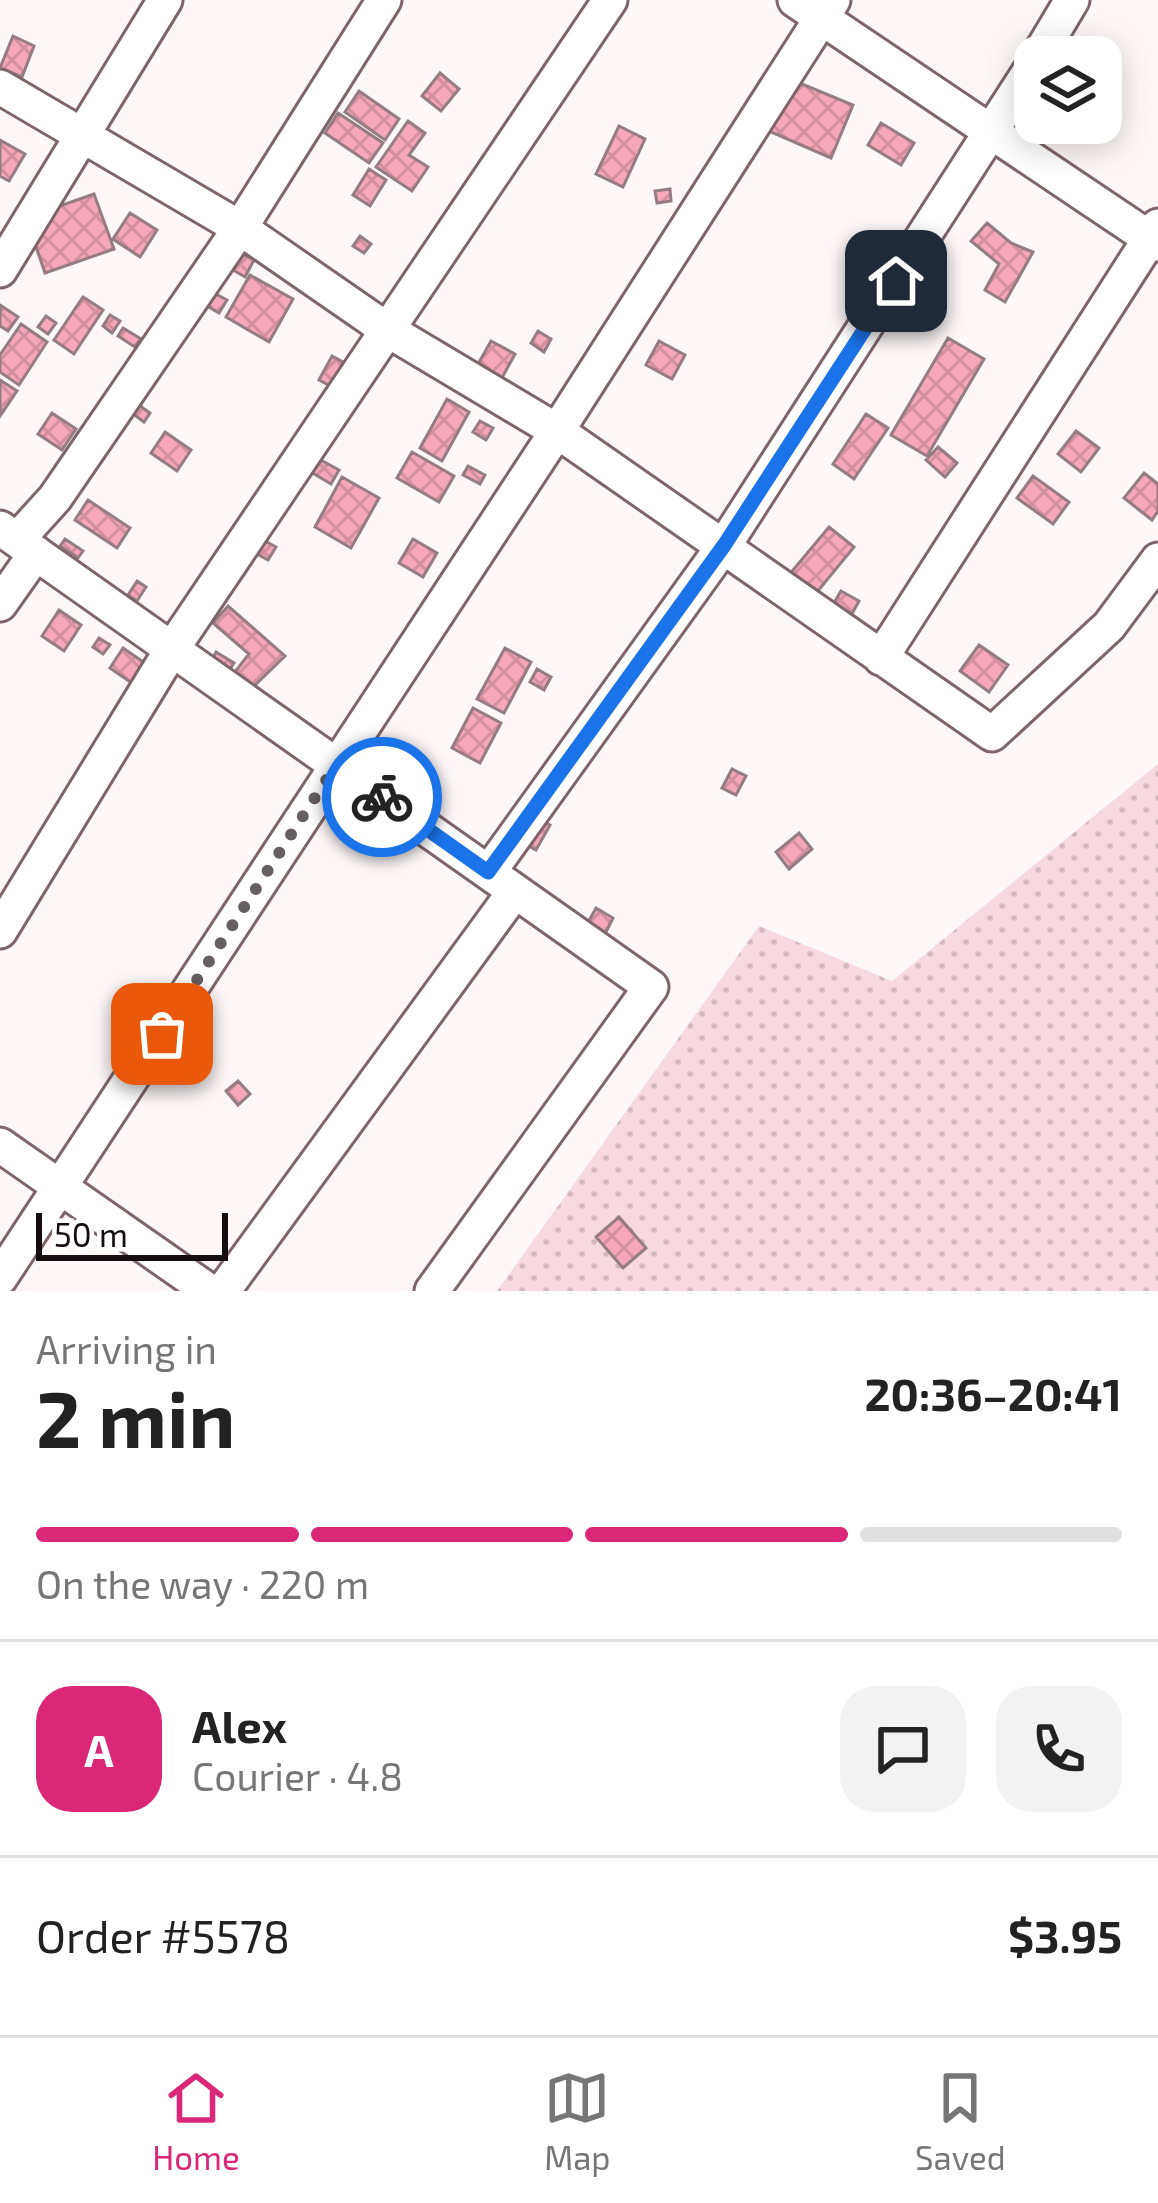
<!DOCTYPE html>
<meta charset="utf-8">
<style>
:root{--surface:#fff;--page:#f2f2f2;--text:#222;--muted:#767676;--line:#e0e0e0;--accent:#db2777}
body{margin:0;font-family:"Exo 2",sans-serif;background:var(--page);color:var(--text);height:100vh;display:flex;flex-direction:column;font-size:45px;white-space:nowrap}
*{box-sizing:border-box;margin:0}
p{font-size:39px;color:var(--muted)}
.icon{flex:none;width:66px;height:66px;fill:none;stroke:currentColor;stroke-width:2;stroke-linecap:round;stroke-linejoin:round}
.map{position:relative;height:1291px;overflow:hidden}
.panel{display:flex;flex-direction:column;background:var(--surface);flex:1}
.panel>*{flex:none}
.tools{position:absolute;left:1014px;top:36px;display:grid;gap:24px}
.tools a{display:grid;place-items:center;width:108px;height:108px;border-radius:24px;background:var(--surface);box-shadow:0 6px 30px #0003;font-size:60px}
.scale{position:absolute;left:36px;bottom:30px;width:192px;box-sizing:border-box;padding-left:12px;border:6px solid #150d0f;border-top:0;font-size:33px;line-height:42px;white-space:nowrap;color:#150d0f;-webkit-text-stroke:9px #fff;paint-order:stroke}
.pin{position:absolute;display:grid;place-items:center;width:102px;height:102px;color:#fff;margin:-51px;border-radius:24px;box-shadow:0 6px 18px #0006}
.courier{position:absolute;display:grid;place-items:center;width:120px;height:120px;margin:-60px;border:9px solid #1a73e8;border-radius:50%;background:#fff;color:#222;box-shadow:0 3px 15px #0007}
.head em{font-style:normal;font-weight:700}
.head div{display:flex;flex-direction:column-reverse}
.head{display:flex;align-items:center;justify-content:space-between;height:204px;padding:0 36px}
h1{font-size:78px;font-weight:700;line-height:90px}
.bar{display:grid;grid-template-columns:repeat(4,1fr);gap:18px 12px;align-content:center;height:144px;padding:0 36px}
.bar i{height:15px;border-radius:9px;background:var(--line)}
.bar .on{background:var(--accent)}
.bar p{grid-column:span 4}
.line{display:flex;align-items:center;gap:30px;padding:0 36px;border-top:3px solid var(--line)}
.line div{flex:1}
.round{display:grid;place-items:center;flex:none;width:126px;height:126px;border-radius:36px;background:var(--page)}
.tabs{display:flex;justify-content:space-around;align-items:center;height:168px;border-top:3px solid var(--line);background:var(--surface);font-size:33px;color:var(--muted)}
.tabs a{display:grid;justify-items:center;gap:6px}
.tabs .on{color:var(--accent)}
.map>svg:first-child{display:block}
.grass{fill:url(#grass-dots)}
.building{fill:url(#building-cross-hatch);stroke:#957c82;stroke-width:3}
.lines{fill:none;stroke-linecap:round;stroke-linejoin:round}
.minor-casing{stroke:#7d656a;stroke-width:39}
.minor{stroke:#fff;stroke-width:33}
.done{stroke:#665f61;stroke-width:12;stroke-dasharray:0 21.6}
.route{stroke:#1a73e8;stroke-width:15}
</style>
<div class="map">
<svg width="1158" height="1291" viewBox="0 0 1158 1291">
<defs>
<pattern id="grass-dots" width="8" height="8" patternUnits="userSpaceOnUse" patternTransform="scale(3)"><rect width="8" height="8" fill="#f9d9e0"/><path d="M2 2h.1M6 6h.1" fill="none" stroke="#d5b9bf" stroke-width="1.8" stroke-linecap="round"/></pattern>
<pattern id="building-cross-hatch" width="8" height="8" patternUnits="userSpaceOnUse" patternTransform="scale(3)"><rect width="8" height="8" fill="#f6a7b9"/><path d="M0 0l8 8M0 8l8-8" fill="none" stroke="#d28f9e"/></pattern>
</defs>
<rect width="100%" height="100%" fill="#fdf7f8"/>
<path class="grass" d="M1158 764V1291H497L759 926 892 981Z"/>
<path class="building" d="M13 36 34 46 22 77 0 68Z
M440 73 459 89 441 111 422 96Z
M785 77 853 105 831 158 764 129Z
M359 91 399 119 385 140 345 112Z
M338 113 383 143 369 163 325 133Z
M408 121 425 133 409 155 428 167 412 191 376 167Z
M881 123 914 143 901 165 868 145Z
M619 126 645 139 623 187 596 174Z
M0 140 25 154 9 181 0 176Z
M369 169 386 180 370 206 353 195Z
M670 189 671 201 657 203 655 191Z
M94 194 114 249 45 273 26 218Z
M130 213 157 230 140 257 113 239Z
M987 223 1011 243 1033 252 1005 302 985 290 999 264 971 241Z
M360 236 371 244 364 253 353 246Z
M235 250 254 260 245 277 226 266Z
M250 275 293 299 269 342 226 317Z
M214 293 227 300 219 313 207 306Z
M83 297 103 310 74 354 54 340Z
M0 305 18 317 8 331 0 326Z
M110 315 120 321 112 333 103 326Z
M46 316 56 323 48 334 38 327Z
M21 324 47 342 19 385 0 372V355Z
M123 328 141 339 135 347 118 336Z
M538 331 551 339 544 352 531 343Z
M948 338 984 359 927 456 891 435Z
M491 341 515 354 497 387 473 373Z
M659 341 685 355 672 379 646 365Z
M332 356 347 364 334 388 319 380Z
M0 380 17 391 0 416Z
M447 399 469 412 442 461 420 448Z
M139 405 150 413 144 422 133 414Z
M52 413 76 429 62 450 38 434Z
M866 414 888 428 854 479 833 464Z
M480 421 493 428 486 440 473 432Z
M1076 431 1099 448 1081 472 1058 454Z
M165 432 191 450 177 471 151 453Z
M938 447 957 463 945 477 926 460Z
M412 452 454 476 439 502 397 478Z
M319 459 339 470 331 484 311 472Z
M468 466 485 475 480 484 463 475Z
M1144 473 1158 484V511L1152 520 1124 498Z
M1033 476 1069 502 1053 524 1017 498Z
M342 477 379 498 351 548 315 527Z
M88 500 130 528 117 548 75 520Z
M829 527 854 547 813 597 788 576Z
M65 539 83 551 78 558 60 546Z
M413 539 437 553 423 577 399 563Z
M265 541 276 547 268 560 257 554Z
M137 581 146 587 137 601 128 595Z
M841 591 859 601 849 619 831 608Z
M228 606 285 656 252 688 234 673 249 654 213 623Z
M59 610 81 625 64 651 42 636Z
M99 638 110 645 103 654 93 647Z
M979 645 1008 665 989 692 960 671Z
M123 648 149 666 136 686 110 668Z
M505 648 531 662 504 713 477 699Z
M216 652 234 663 227 674 210 663Z
M537 669 551 677 544 690 530 682Z
M473 708 501 723 480 763 452 748Z
M732 769 746 776 736 795 722 788Z
M526 812 550 825 536 850 512 837Z
M799 833 812 849 789 869 776 852Z
M596 908 613 918 604 936 586 926Z
M181 1056 197 1062 190 1078 175 1072Z
M238 1081 250 1094 238 1105 226 1091Z
M619 1217 646 1248 623 1268 596 1237Z"/>
<g class="lines">
<g class="minor-casing">
<path id="minor" d="M795 0 1158 244
M1038 57 1072 0
M0 87 240 228 386 329 557 431 992 734 1109 626 1158 560
M0 270 165 0
M0 528 651 987 432 1291
M17 540 55 498 240 228 384 0
M0 604 36 553
M881 658 1158 226
M489 872 725 544 1035 63
M0 931 172 649 610 0
M0 1145 209 1291
M0 1278 557 431 833 0
M223 1291 515 891"/>
</g>
<use href="#minor" class="minor"/>
</g>
<g class="lines">
<path class="done" d="M162 1034 336 765 382 797"/>
<path class="route" d="M382 797 488 872 725 544 896 281"/>
</g>
</svg>
<div class="tools">
<a><svg class="icon" aria-label="layers" viewBox="0 0 24 24"><path d="M12 4l9 5-9 5-9-5zM3 14l9 5 9-5"/></svg></a>
</div>
<div class="scale">50 m</div>
<div class="pin" style="left:162px;top:1034px;background:#ea580c"><svg class="icon" aria-label="bag" viewBox="0 0 24 24"><path d="M5 8h14l-1 12H6zM9 8a3 3 0 0 1 6 0"/></svg></div>
<div class="pin" style="left:896px;top:281px;background:#1f2937"><svg class="icon" aria-label="home" viewBox="0 0 24 24"><path d="M3 11l9-7 9 7M6 9v11h12V9"/></svg></div>
<div class="courier" style="left:382px;top:797px"><svg class="icon" aria-label="bike" viewBox="0 0 24 24"><circle cx="6" cy="16" r="4"/><circle cx="18" cy="16" r="4"/><path d="M6 16l4-8h5l3 8M10 8l3 8H6M13 5h3"/></svg></div>
</div>
<section class="panel">
<div class="head"><div><h1>2 min</h1><p>Arriving in</p></div><em>20:36–20:41</em></div>
<div class="bar"><i class="on"></i><i class="on"></i><i class="on"></i><i></i><p>On the way · 220 m</p></div>
<div class="line" style="height:216px"><b class="round" style="background:var(--accent);color:#fff">A</b><div><b>Alex</b><p>Courier · 4.8</p></div><a class="round"><svg class="icon" aria-label="chat" viewBox="0 0 24 24"><path d="M4 5h16v11H9l-5 4z"/></svg></a><a class="round"><svg class="icon" aria-label="phone" viewBox="0 0 24 24"><path d="M5 4h4l2 5-3 2q2 4 5 5l2-3 5 2v4C11 20 4 13 5 4z"/></svg></a></div>
<div class="line" style="height:156px"><div>Order #5578</div><b>$3.95</b></div>
</section>
<nav class="tabs">
<a class="on"><svg class="icon" aria-label="home" viewBox="0 0 24 24"><path d="M3 11l9-7 9 7M6 9v11h12V9"/></svg>Home</a>
<a><svg class="icon" aria-label="map" viewBox="0 0 24 24"><path d="M3 6l6-2 6 2 6-2v14l-6 2-6-2-6 2zM9 4v14M15 6v14"/></svg>Map</a>
<a><svg class="icon" aria-label="saved" viewBox="0 0 24 24"><path d="M7 4h10v16l-5-4-5 4z"/></svg>Saved</a>
</nav>
